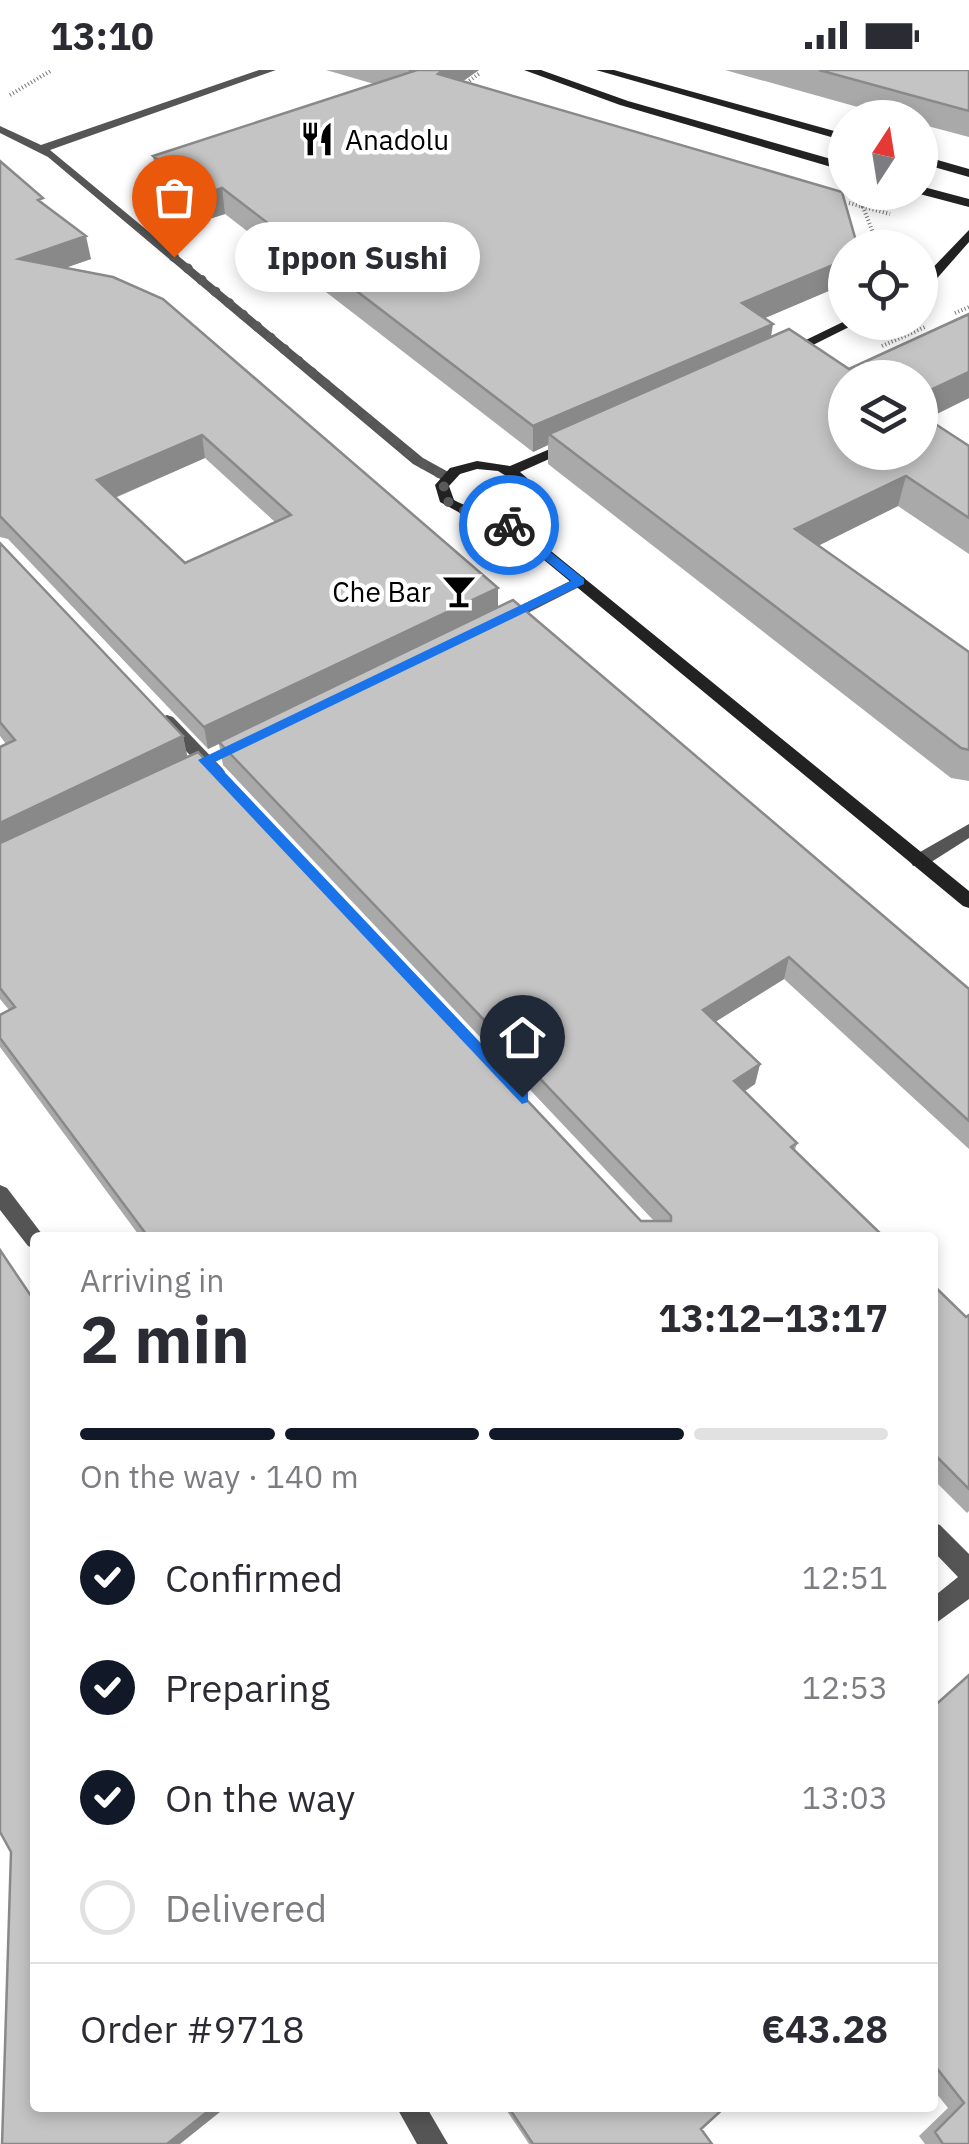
<!DOCTYPE html>
<meta charset="utf-8">
<style>
:root{--surface:#fff;--page:#f2f2f3;--text:#2b2b33;--muted:#7c7c81;--line:#e1e1e2;--accent:#111827}
body{margin:0;font-family:"IBM Plex Sans",sans-serif;background:var(--page);color:var(--text);height:100vh;display:flex;flex-direction:column;font-size:38px;white-space:nowrap}
*{box-sizing:border-box;margin:0}
p{font-size:32px;color:var(--muted)}
.icon{flex:none;width:55px;height:55px;fill:none;stroke:currentColor;stroke-width:2;stroke-linecap:round;stroke-linejoin:round}
.map{position:relative;flex:1;overflow:hidden}
.details{position:absolute;left:30px;top:1162px;width:908px;height:880px;display:flex;flex-direction:column;background:var(--surface);border-radius:10px;box-shadow:0 5px 15px #0003}
.details>*{flex:none}
.needle{width:65px;rotate:12deg}
.tools{position:absolute;left:828px;top:30px;display:grid;gap:20px}
.tools a{display:grid;place-items:center;width:110px;height:110px;border-radius:50%;background:var(--surface);box-shadow:0 5px 15px #0003;font-size:50px}
.pin{position:absolute;display:grid;place-items:center;width:85px;height:85px;color:#fff;margin:-102px -42px;border-radius:50% 50% 50% 0;rotate:-45deg;box-shadow:0 0 10px #0007}
.pin .icon{rotate:45deg}
.courier{position:absolute;display:grid;place-items:center;width:100px;height:100px;margin:-50px;border:8px solid #1a73e8;border-radius:50%;background:#fff;color:#222;box-shadow:0 2px 12px #0007}
.bubble{position:absolute;height:70px;border-radius:35px;background:var(--surface);box-shadow:0 5px 15px #0003;font-size:32px;font-weight:700;line-height:70px;text-align:center}
.summary em{font-style:normal;font-weight:700}
.summary div{display:flex;flex-direction:column-reverse}
.summary{display:flex;align-items:center;justify-content:space-between;height:170px;padding:0 50px}
h1{font-size:65px;font-weight:700;line-height:75px}
.bar{display:grid;grid-template-columns:repeat(4,1fr);gap:15px 10px;align-content:center;height:120px;padding:0 50px}
.bar i{height:12px;border-radius:8px;background:var(--line)}
.bar .current{background:var(--accent)}
.bar p{grid-column:span 4}
.line{display:flex;align-items:center;gap:25px;padding:0 50px;border-top:2px solid var(--line)}
.line div{flex:1}
ol{padding:0 50px;list-style:none}
li{display:flex;align-items:center;gap:30px;height:110px}
li p{margin-inline-start:auto}
li .icon{padding:10px;border-radius:50%;background:var(--accent);color:#fff;stroke-width:4}
li:last-child{color:var(--muted)}
li i{width:55px;height:55px;border:5px solid var(--line);border-radius:50%}
.status{display:flex;justify-content:space-between;align-items:center;height:70px;padding:0 50px;background:var(--surface);direction:ltr}
.status svg{height:28px;fill:currentColor}
.map>svg:first-child{display:block}
.lines{fill:none;stroke-linecap:round;stroke-linejoin:round}
.path{stroke:#777;stroke-width:4;stroke-dasharray:1 2.5;stroke-linecap:butt}
.street{fill:#555;fill-rule:evenodd}
.secondary{fill:#222;fill-rule:evenodd}
.wall{fill:#a9a9a9;fill-rule:evenodd}
.shaded-wall{fill:#898989}
.building{fill:#c4c4c4;stroke:#898989;stroke-width:2.5;fill-rule:evenodd}
.route{fill:#1a73e8}
.done{stroke:#595959;stroke-width:10;stroke-dasharray:0 18}
.labels{text-anchor:middle;dominant-baseline:central;stroke-width:9;stroke-linejoin:round;paint-order:stroke}
.far-poi-label{font-size:28px;fill:#000;stroke:#fff;text-anchor:start}
</style>
<div class="status"><b>13:10</b><svg viewBox="0 0 49 12"><path d="M0 12V9h3v3zM5 12V6h3v6zM10 12V3h3v9zM15 12V0h3v12zM26 1h20v11H26zM47 4h2v5h-2z"/></svg></div>
<div class="map">
<svg width="969" height="2074" viewBox="0 0 969 2074">
<rect width="100%" height="100%" fill="#fff"/>
<g class="lines">
<path class="path" d="M461 17 480 3
M10 25 52 0
M878 122 863 137 879 178
M849 133 890 144
M955 243 969 237
M882 276 925 257"/>
<path class="street" d="M259 0H276L50 80 423 388 452 404V410H442L413 394 48 87 0 63V56L41 75Z
M580 506 585 508V514L508 553H496L494 549Z
M167 645 173 647 222 698 225 702 222 706H210L161 655V647Z
M969 754V768L925 796H913L910 791 913 786Z
M0 1115 7 1118 42 1164 44 1168H35V1179L28 1176 0 1140Z
M932 1452 940 1455 969 1484V1529L932 1556V1528L958 1507 932 1480Z
M397 2038H427L448 2074H417Z"/>
<path class="secondary" d="M524 0H541L628 31 845 93V101L620 35Z
M596 0H614L845 64V71Z
M920 85 969 99V107L920 93Z
M920 116 969 129V137L916 123 920 122Z
M969 160V172L925 222 920 223V211Z
M845 251 859 252 791 286 779 283Z
M571 370 578 374 576 377 520 402 527 408 531 423 522 435 509 443 514 451 969 821V838L963 836 504 457 496 447 462 444 440 432 435 415 450 398 477 391 510 396ZM477 399 498 401 513 410 517 423C499 444 476 442 454 430L449 416 460 404Z"/>
</g>
<path class="wall" d="M326 0H479L463 11 845 178V214L765 248 771 267 849 299 969 328 927 349 969 376V484L898 436 818 476 969 582V711L951 708 548 394V375L533 382 225 144 206 150 157 112 153 86 374 14Z
M725 0H969V67L920 54V48H897Z
M0 91 44 134 91 189 65 198 498 538 969 919V1079L784 909 715 952 760 994 755 1014 745 1021 797 1073 795 1080 885 1168H141L0 977V945L9 940 0 929V677L6 674 0 666V473L183 666 187 687 641 1151H654L223 695 219 674 208 679 8 469 0 467ZM205 388 275 452 185 493 115 428Z
M932 1214 966 1247 969 1245V1441L967 1443 932 1408Z
M932 1638 969 2074H925L919 2066 948 2038 932 2018Z
M505 2038H724L701 2059 712 2074H529Z"/>
<path class="shaded-wall" d="M443 0H479L439 28 438 4Z
M222 118 225 144 206 150 202 125Z
M86 166 91 189 24 212 19 189Z
M845 190V214L739 259 742 233Z
M773 254 769 280 549 364 548 375 533 382V356Z
M969 302V328L920 352V325Z
M202 365 205 388 102 433 97 410Z
M906 406 898 436 789 490 795 459Z
M498 518V541L208 679 204 657Z
M183 666 188 689 0 779V753Z
M789 887 784 909 699 962 703 940Z
M760 994 755 1014 730 1031 734 1011Z
M212 2038H225L180 2074H167Z"/>
<path class="building" d="M409 0H443L438 4 842 122 858 178H845V190L742 233 773 254 533 356 222 118 202 125 153 86 414 1Z
M819 0H969V41Z
M0 91 43 128 38 130 86 166 19 189 113 207 163 229 498 518 204 657 0 446ZM202 365 291 445 185 493 97 410Z
M969 244V302L920 325V308H845V382H920V344L969 376V448L906 406 795 459 969 582V680L961 678 549 364 789 259 849 299Z
M0 473 183 666 0 753V677L15 670 0 652Z
M513 530 969 919V1051L789 887 703 940 760 994 734 1011 797 1073 791 1077 885 1168H149L0 968V945L15 937 0 918V773L198 682 641 1151H671V1146L219 672Z
M0 1180 35 1232V2038H212L167 2074H2L11 1782 0 1762Z
M932 1214 966 1247 969 1245V1419L932 1382Z
M969 1605V2074H943L935 2062 964 2033 932 1992V1638Z
M509 2038H724L701 2059 712 2074H533Z"/>
<path class="route" d="M505 452H513L584 509V514L215 692 528 1023V1032L522 1034 198 690 571 511 505 457Z"/>
<g class="lines">
<path class="done" d="M174 187 418 391 446 407 442 424C454 444 478 445 500 442L509 455"/>
</g>
<defs>
<g id="restaurant-bare" transform="scale(2.7)"><path d="M-5-6h1v4h1v-4h1v4h1v-4h1v5L-1.5 .5V6h-2V.5L-5-1ZM5-6V6H3V1.5H1.5Q1.5-4 5-6Z" fill="#000" stroke="#fff" stroke-width="2.5" paint-order="stroke"/></g>
<g id="bar-bare" transform="scale(2.7)"><path d="M-6-5H6L.8 .8V4.5H3.5V6h-7V4.5H-.8V.8Z" fill="#000" stroke="#fff" stroke-width="2.5" paint-order="stroke"/></g>
</defs>
<g fill-rule="evenodd">
<use href="#restaurant-bare" x="317" y="69"/>
<use href="#bar-bare" x="459" y="521"/>
</g>
<g class="labels">
<g class="far-poi-label">
<text x="345" y="69">Anadolu</text>
<text x="431" y="521" text-anchor="end">Che Bar</text>
</g>
</g>
</svg>
<div class="tools">
<a><svg class="needle" viewBox="-14 -14 28 28"><path d="M0-13l5 13h-10z" fill="#e53935"/><path d="M0 13l5-13h-10z" fill="#7c7c81"/></svg></a>
<a><svg class="icon" aria-label="locate" viewBox="0 0 24 24"><circle cx="12" cy="12" r="6"/><path d="M12 2v4M12 18v4M2 12h4M18 12h4"/></svg></a>
<a><svg class="icon" aria-label="layers" viewBox="0 0 24 24"><path d="M12 4l9 5-9 5-9-5zM3 14l9 5 9-5"/></svg></a>
</div>
<div class="pin" style="left:174px;top:187px;background:#ea580c"><svg class="icon" aria-label="bag" viewBox="0 0 24 24"><path d="M5 8h14l-1 12H6zM9 8a3 3 0 0 1 6 0"/></svg></div>
<div class="pin" style="left:522px;top:1027px;background:#1f2937"><svg class="icon" aria-label="home" viewBox="0 0 24 24"><path d="M3 11l9-7 9 7M6 9v11h12V9"/></svg></div>
<div class="courier" style="left:509px;top:455px"><svg class="icon" aria-label="bike" viewBox="0 0 24 24"><circle cx="6" cy="16" r="4"/><circle cx="18" cy="16" r="4"/><path d="M6 16l4-8h5l3 8M10 8l3 8H6M13 5h3"/></svg></div>
<div class="bubble" style="left:235px;top:152px;width:245px">Ippon Sushi</div>
<section class="details">
<div class="summary"><div><h1>2 min</h1><p>Arriving in</p></div><em>13:12–13:17</em></div>
<div class="bar"><i class="current"></i><i class="current"></i><i class="current"></i><i></i><p>On the way · 140 m</p></div>
<ol>
<li><svg class="icon" aria-label="check" viewBox="0 0 24 24"><path d="M5 12l5 5 9-10"/></svg>Confirmed<p>12:51</p></li>
<li><svg class="icon" aria-label="check" viewBox="0 0 24 24"><path d="M5 12l5 5 9-10"/></svg>Preparing<p>12:53</p></li>
<li><svg class="icon" aria-label="check" viewBox="0 0 24 24"><path d="M5 12l5 5 9-10"/></svg>On the way<p>13:03</p></li>
<li><i></i>Delivered</li>
</ol>
<div class="line" style="height:130px"><div>Order #9718</div><b>€43.28</b></div>
</section>
</div>
